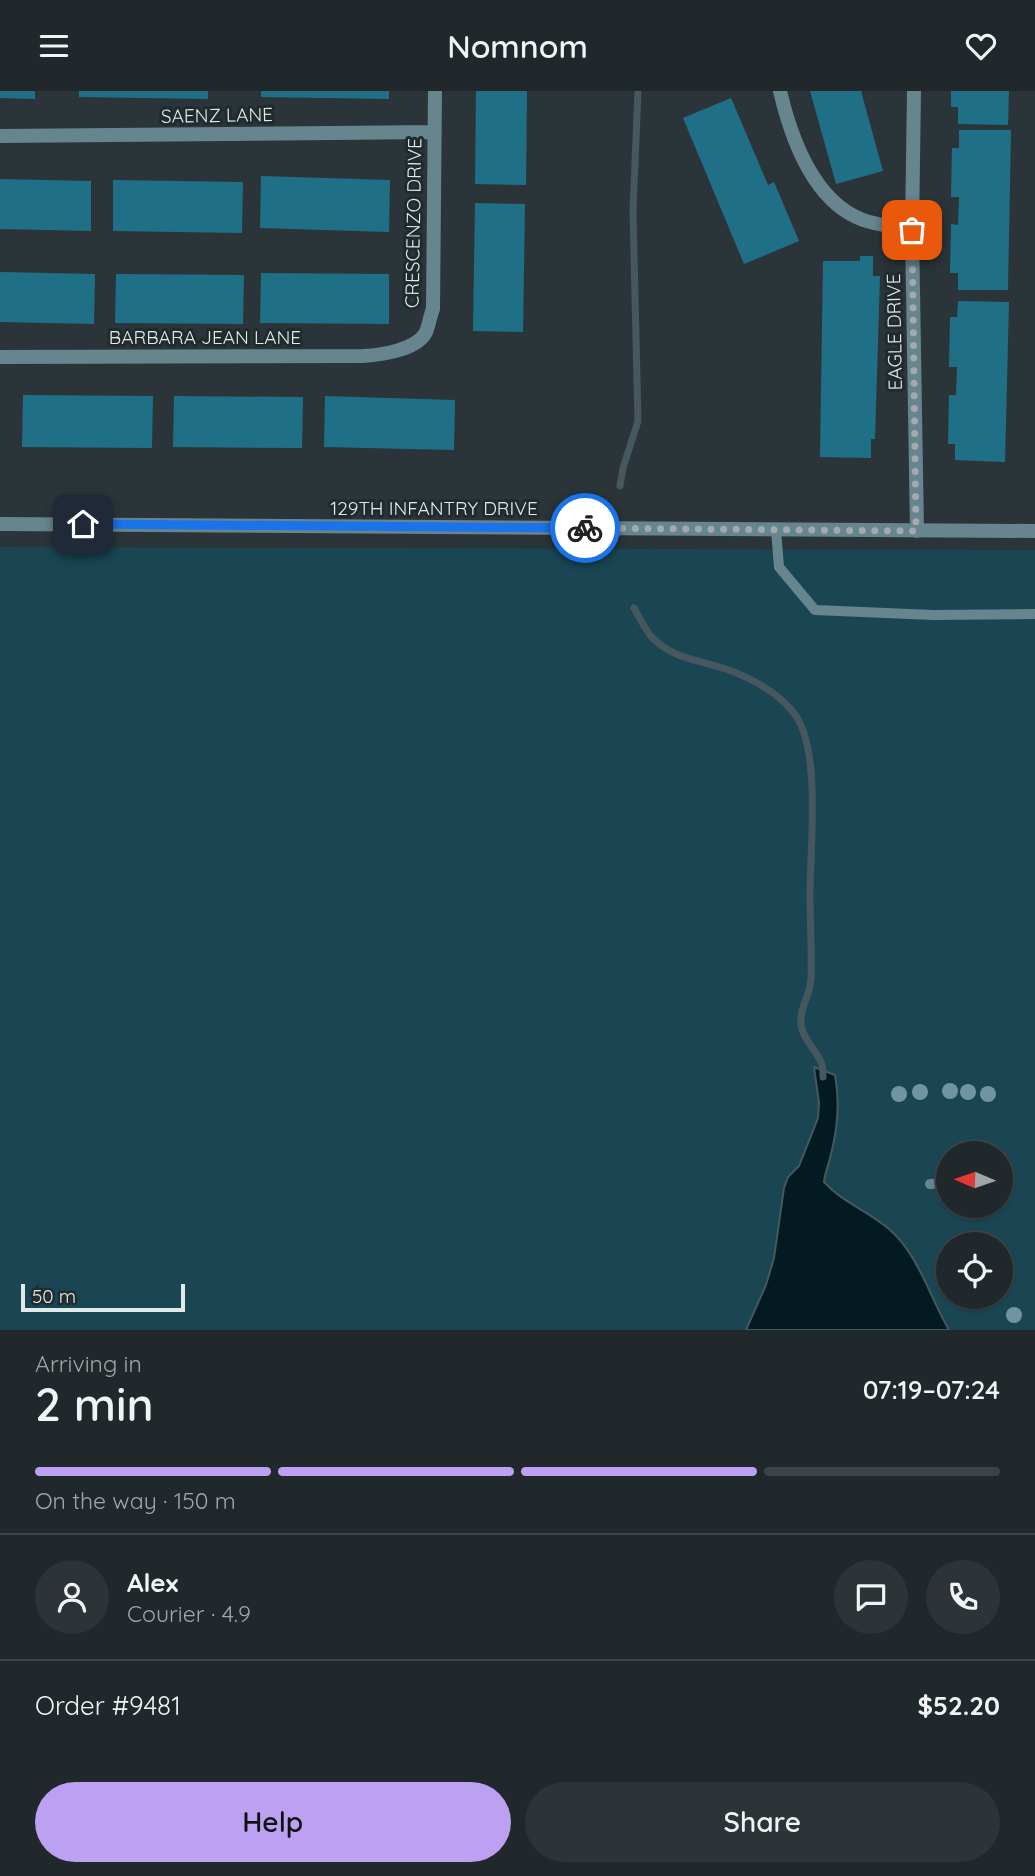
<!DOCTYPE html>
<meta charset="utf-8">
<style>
:root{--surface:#20282b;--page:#2d3437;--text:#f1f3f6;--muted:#a2a6a9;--line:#3d4447;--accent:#bca0f2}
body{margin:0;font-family:Quicksand,sans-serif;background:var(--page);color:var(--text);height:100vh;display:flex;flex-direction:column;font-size:26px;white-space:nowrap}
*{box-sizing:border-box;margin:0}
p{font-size:23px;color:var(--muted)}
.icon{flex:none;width:38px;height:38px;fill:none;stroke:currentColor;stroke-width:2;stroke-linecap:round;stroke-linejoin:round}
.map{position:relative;height:1239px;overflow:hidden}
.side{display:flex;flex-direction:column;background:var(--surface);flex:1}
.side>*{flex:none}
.needle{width:46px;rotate:272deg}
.tools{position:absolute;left:936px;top:1050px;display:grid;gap:14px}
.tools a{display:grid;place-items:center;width:77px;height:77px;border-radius:50%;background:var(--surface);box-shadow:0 2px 5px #0004,0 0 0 2px var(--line);font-size:35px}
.scale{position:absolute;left:21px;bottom:18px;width:164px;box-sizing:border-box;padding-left:7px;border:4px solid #e2e9eb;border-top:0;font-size:19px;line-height:24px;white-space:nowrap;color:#e2e9eb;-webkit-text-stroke:5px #212b2e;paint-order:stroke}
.pin{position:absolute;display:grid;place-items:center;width:60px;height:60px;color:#fff;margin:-30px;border-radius:14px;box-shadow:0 4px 10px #0006}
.courier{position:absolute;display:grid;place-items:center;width:70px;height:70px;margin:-35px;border:5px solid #1a73e8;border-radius:50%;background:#fff;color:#222;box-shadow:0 2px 9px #0007}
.headline em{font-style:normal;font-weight:600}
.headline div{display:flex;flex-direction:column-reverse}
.headline{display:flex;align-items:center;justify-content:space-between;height:119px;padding:0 35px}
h1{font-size:46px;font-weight:600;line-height:52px}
.bar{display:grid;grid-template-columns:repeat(4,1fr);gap:10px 7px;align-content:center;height:84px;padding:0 35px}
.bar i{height:9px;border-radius:5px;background:var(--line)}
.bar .current{background:var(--accent)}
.bar p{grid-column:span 4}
.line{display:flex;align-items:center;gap:18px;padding:0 35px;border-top:2px solid var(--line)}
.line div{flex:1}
.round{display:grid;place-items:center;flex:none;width:74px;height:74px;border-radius:37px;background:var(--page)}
.primary-button{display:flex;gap:14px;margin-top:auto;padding:14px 35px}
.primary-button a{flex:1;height:80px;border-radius:42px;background:var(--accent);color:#111;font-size:28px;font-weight:600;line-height:80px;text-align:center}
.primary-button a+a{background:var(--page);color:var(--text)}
header{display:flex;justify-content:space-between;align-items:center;height:91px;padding:0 35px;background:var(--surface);font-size:32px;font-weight:600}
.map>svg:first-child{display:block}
.green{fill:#1a4654;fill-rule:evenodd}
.water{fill:#031a21;stroke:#46585e;stroke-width:2}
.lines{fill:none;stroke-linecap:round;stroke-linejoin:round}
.stream{stroke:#46585e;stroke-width:7}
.building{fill:#1f7087}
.service{stroke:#67858f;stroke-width:10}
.minor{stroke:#67858f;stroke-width:14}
.tertiary{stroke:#67858f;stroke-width:14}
.tree{fill:#6f95a2}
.done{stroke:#a2aaad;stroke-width:7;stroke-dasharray:0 12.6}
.route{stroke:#1a73e8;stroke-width:9}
.labels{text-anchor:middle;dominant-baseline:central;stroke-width:6;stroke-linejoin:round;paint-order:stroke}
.street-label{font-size:19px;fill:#e2e9eb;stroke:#212b2e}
</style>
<header><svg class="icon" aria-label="menu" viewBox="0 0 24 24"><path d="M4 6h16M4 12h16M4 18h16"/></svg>Nomnom<svg class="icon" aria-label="heart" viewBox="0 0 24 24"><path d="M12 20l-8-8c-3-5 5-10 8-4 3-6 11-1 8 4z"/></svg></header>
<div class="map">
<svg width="1035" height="1239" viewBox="0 0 1035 1239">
<rect width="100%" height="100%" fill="#2b3539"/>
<path class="green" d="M0 456 1035 459V1239H0ZM948 1062H1001V1115H948ZM948 1153H1001V1206H948Z"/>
<path class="water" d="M814 976 835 984C840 1011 838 1036 831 1063 829 1073 825 1081 824 1091 842 1111 868 1120 889 1138 919 1164 929 1205 949 1239H746L766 1194 774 1167 784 1097 788 1086 799 1075 818 1027 819 1012Z"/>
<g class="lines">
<path class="stream" d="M620 395 623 377 638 330 633 120 638 0
M634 517C639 526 644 536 650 544 670 568 700 569 726 578 751 587 776 600 793 621 822 655 810 757 810 802 810 831 812 859 811 887 811 903 799 917 801 934 803 948 815 958 821 971 823 975 823 982 823 986"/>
</g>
<path class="building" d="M0 0H35V8L0 7Z
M79 0H208V8L79 6Z
M261 0H389V8L261 6Z
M476 0H527L526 94 475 93Z
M810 0H861L883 80 836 93Z
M951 0H1009L1008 34 958 33V16H951Z
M731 7 768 94 774 91 799 150 744 173 683 27Z
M959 39H1011L1008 199H958V182H950L951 133 958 134 959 106H951L952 57H959Z
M261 85 390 89 389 141 260 137Z
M0 88 91 90V140L0 138Z
M113 89 243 91 242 142 113 140Z
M475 112 525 113 523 241 473 240Z
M860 165H873V185H880L875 348H871V367L820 366 823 170H860Z
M0 181 95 183 94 233 0 231Z
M261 182 389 183V233L260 232Z
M116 183 244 184 243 233 115 232Z
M958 210 1009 211 1005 371 955 369V353H948L949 304H956L957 276H949L950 226H957Z
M23 304 153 305 152 357 22 356Z
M174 305 303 306 302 357 173 356Z
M325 305 455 309 454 359 324 356Z"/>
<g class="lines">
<path class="service" d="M776 439 779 476 815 519 933 524 1035 523
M930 1093 948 1092"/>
<path class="minor" d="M780 0C791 47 814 111 863 129 877 134 897 136 912 139
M914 0 912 139 917 440
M0 45 434 41
M0 266 363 265C381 264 417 259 426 241 429 234 430 225 433 218L435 0"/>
<path class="tertiary" d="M0 433 1035 440"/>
</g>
<g class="tree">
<circle cx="950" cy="1000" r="8"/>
<circle cx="920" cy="1001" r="8"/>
<circle cx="968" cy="1001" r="8"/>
<circle cx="899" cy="1003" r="8"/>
<circle cx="988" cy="1003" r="8"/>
<circle cx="1014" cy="1224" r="8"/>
</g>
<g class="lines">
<path class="done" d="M585 437 916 440 912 139"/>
<path class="route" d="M83 433 585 437"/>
</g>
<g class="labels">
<g class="street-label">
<text transform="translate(217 24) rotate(-1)">SAENZ LANE</text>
<text transform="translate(413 132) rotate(-89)">CRESCENZO DRIVE</text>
<text transform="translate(894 241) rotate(-91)">EAGLE DRIVE</text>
<text x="205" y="246">BARBARA JEAN LANE</text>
<text x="434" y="417">129TH INFANTRY DRIVE</text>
</g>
</g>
</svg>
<div class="tools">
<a><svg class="needle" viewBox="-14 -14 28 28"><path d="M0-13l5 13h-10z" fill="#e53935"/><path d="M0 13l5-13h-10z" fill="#a2a6a9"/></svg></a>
<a><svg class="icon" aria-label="locate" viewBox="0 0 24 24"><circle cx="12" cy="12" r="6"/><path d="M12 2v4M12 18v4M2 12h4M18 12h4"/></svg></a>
</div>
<div class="scale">50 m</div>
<div class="pin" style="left:912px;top:139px;background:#ea580c"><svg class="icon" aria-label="bag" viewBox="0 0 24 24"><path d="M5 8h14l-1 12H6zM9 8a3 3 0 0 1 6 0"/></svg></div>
<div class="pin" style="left:83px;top:433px;background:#1f2937"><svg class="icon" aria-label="home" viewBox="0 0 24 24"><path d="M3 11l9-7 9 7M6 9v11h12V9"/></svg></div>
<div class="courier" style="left:585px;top:437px"><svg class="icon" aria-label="bike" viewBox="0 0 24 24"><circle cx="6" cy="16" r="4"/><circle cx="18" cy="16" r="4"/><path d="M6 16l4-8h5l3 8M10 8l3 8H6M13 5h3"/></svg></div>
</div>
<section class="side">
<div class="headline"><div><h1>2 min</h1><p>Arriving in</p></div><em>07:19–07:24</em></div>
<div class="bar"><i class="current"></i><i class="current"></i><i class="current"></i><i></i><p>On the way · 150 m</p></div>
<div class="line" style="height:126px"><a class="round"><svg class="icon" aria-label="person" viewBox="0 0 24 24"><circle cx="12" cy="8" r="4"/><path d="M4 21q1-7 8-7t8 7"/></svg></a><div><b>Alex</b><p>Courier · 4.9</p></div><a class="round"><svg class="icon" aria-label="chat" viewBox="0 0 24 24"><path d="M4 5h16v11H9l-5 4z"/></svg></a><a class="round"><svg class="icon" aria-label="phone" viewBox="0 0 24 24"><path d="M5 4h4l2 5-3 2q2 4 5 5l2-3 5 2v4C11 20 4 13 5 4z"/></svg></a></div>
<div class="line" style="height:91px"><div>Order #9481</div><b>$52.20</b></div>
<div class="primary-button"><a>Help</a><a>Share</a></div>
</section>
